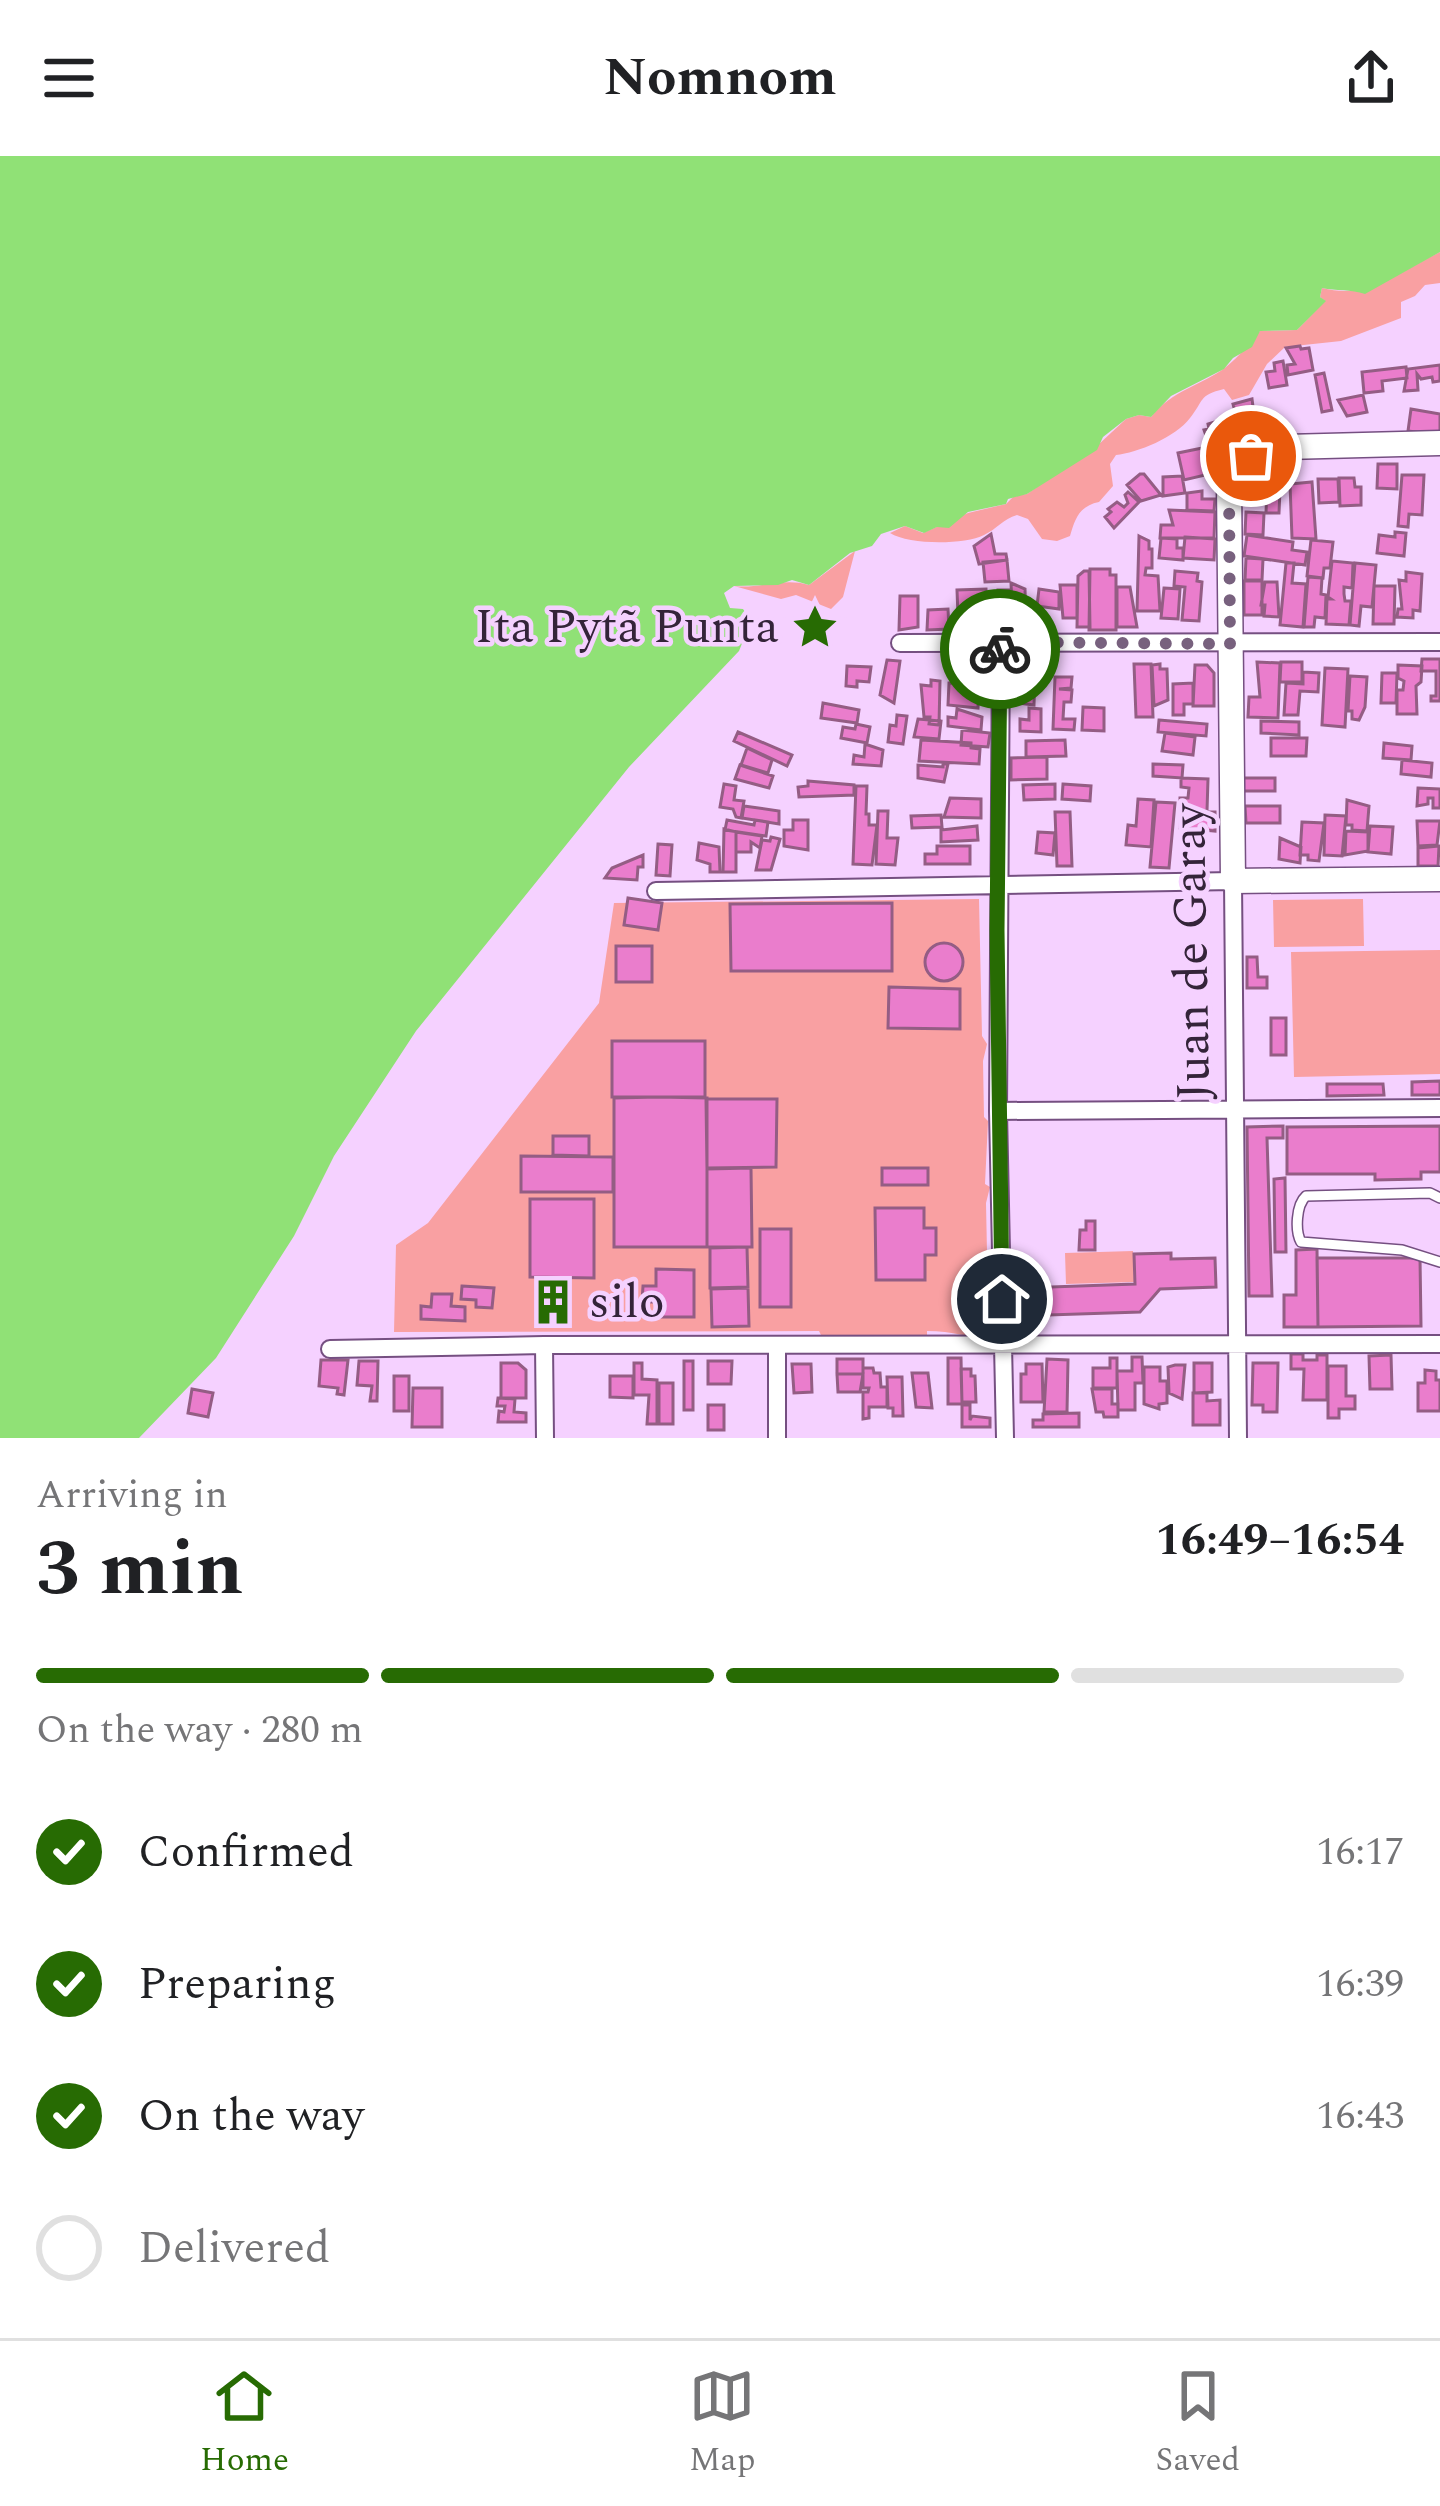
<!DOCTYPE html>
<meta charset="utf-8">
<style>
:root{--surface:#fff;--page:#f6f6f6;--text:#202124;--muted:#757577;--line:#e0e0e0;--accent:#276b03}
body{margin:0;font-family:Spectral,serif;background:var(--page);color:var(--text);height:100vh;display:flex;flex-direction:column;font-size:45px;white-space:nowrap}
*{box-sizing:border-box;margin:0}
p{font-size:39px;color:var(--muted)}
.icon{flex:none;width:66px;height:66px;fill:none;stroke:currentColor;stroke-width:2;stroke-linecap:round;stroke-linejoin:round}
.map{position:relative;height:1282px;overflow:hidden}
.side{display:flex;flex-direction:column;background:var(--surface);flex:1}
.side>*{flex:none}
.pin{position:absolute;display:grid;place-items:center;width:102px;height:102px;color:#fff;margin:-51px;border:6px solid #fff;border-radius:50%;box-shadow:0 3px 12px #0007}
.courier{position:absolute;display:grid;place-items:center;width:120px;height:120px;margin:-60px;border:9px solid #276b03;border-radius:50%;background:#fff;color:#222;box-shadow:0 3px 15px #0007}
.overview em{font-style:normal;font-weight:700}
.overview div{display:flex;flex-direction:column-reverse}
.overview{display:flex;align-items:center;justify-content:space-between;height:204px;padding:0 36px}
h1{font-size:78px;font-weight:700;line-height:90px}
.bar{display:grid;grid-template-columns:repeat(4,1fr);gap:18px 12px;align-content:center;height:144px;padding:0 36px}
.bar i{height:15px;border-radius:9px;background:var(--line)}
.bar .on{background:var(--accent)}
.bar p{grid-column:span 4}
ol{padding:0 36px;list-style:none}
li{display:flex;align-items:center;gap:36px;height:132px}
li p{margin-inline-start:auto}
li .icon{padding:12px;border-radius:50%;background:var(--accent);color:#fff;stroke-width:4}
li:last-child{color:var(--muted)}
li i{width:66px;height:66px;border:6px solid var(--line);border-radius:50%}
header{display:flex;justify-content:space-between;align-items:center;height:156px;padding:0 36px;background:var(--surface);font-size:54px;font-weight:700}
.dock{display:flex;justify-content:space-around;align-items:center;height:168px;border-top:3px solid var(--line);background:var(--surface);font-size:33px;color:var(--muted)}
.dock a{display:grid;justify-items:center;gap:6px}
.dock .on{color:var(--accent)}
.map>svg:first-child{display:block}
.green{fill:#f9a0a2}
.water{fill:#90e176}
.building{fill:#ea7dcc;stroke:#945d84;stroke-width:3}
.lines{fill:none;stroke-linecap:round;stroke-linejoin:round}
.lane-casing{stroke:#754f81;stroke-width:12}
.street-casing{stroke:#754f81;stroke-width:20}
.secondary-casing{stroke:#754f81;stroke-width:27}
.lane{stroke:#fff;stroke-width:9}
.street{stroke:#fff;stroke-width:16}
.secondary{stroke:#fff;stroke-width:24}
.done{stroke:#78617e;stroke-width:12;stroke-dasharray:0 21.6}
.route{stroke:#276b03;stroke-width:15}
.labels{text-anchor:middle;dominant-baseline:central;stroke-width:9;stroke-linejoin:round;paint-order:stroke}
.poi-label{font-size:48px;fill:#342439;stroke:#f5d1ff;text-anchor:end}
.street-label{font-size:48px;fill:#342439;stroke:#f5d1ff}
</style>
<header><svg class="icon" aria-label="menu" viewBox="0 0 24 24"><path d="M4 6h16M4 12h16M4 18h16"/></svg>Nomnom<svg class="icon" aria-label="share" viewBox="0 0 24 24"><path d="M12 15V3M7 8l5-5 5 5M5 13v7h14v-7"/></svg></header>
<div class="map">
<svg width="1440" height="1282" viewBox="0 0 1440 1282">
<rect width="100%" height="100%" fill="#f5d1ff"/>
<path class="green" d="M1440 96V127L1425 129 1415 140 1401 146V162L1341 185 1285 191 1267 208 1249 239 1232 244 1224 233C1198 239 1204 245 1190 262 1176 281 1137 297 1116 299L1110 308 1113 330 1099 346C1079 350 1075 363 1070 380L1057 385 1042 383 1028 363 1017 359C1003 363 997 373 984 379 964 389 909 389 890 377L905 370 923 377 968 357 1006 348 1015 339 1027 338 1098 289 1126 263 1139 259 1151 261C1172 234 1201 230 1226 211 1239 201 1248 188 1260 175L1297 174 1325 145 1320 141 1322 132C1369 144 1397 117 1440 96Z
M855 395 843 441 831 453 796 439 781 443 734 430C760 433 783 421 809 429Z
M979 743 982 880 987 888 983 905 984 961 988 965 985 1028 990 1031 986 1047 988 1146 998 1160 996 1183C971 1182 952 1175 927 1175V1182L824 1185 819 1175 394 1176 396 1089 428 1067 599 847 614 747Z
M1363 743 1364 790 1274 791 1273 744Z
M1440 794V918L1294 921 1291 796Z
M1133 1095 1134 1126 1066 1128 1065 1097Z"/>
<path class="water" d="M0 0H1440V96L1365 138C1351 133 1336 135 1322 132L1320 141 1326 145 1297 174 1260 175 1252 191 1233 202 1224 213 1171 240 1151 261 1139 259 1126 263 1103 281 1097 294 1027 338 1008 343 1006 348 968 356 949 372 937 371 924 377 905 370 881 378 872 390 850 397 809 429 792 424 778 429 734 430 724 437 730 452 743 453 751 465 739 495 629 611 416 875 334 1000 294 1080 216 1202 139 1282H0Z"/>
<path class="building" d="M1300 190 1301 193 1309 192 1313 214 1288 219 1287 209 1295 208 1286 192Z
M1283 205 1287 229 1269 232 1266 216 1275 215 1274 207Z
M1440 209V225L1433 226 1432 221 1421 223 1417 218 1418 234 1404 235 1408 213Z
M1406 211 1407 222 1382 225 1383 235 1364 237 1362 216Z
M1324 217 1332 254 1322 256 1315 219Z
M1363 239 1367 256 1347 260 1338 244Z
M1252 243 1255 266 1239 270 1233 248Z
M1411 253 1440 258V279L1408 275Z
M1221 264 1225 287 1210 291 1204 274 1209 273 1208 268Z
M1207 291 1214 317 1184 324 1178 297Z
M1378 308H1397V333L1377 332Z
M1140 318H1144L1161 339 1141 345 1127 329Z
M1402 319H1424L1422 359 1409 358 1408 371 1398 370Z
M1182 320 1185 337 1163 340V321Z
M1339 322H1354L1355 331H1361V349L1340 350Z
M1318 323H1338L1339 346 1319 347Z
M1312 326 1316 383 1292 382 1290 328Z
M1267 329 1284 330 1280 333 1279 357H1266Z
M1202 335V343H1215L1214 355 1187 354V337Z
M1128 336 1139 346 1114 372 1105 361 1111 356 1108 353 1117 346 1124 351 1128 347 1125 339Z
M1169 354 1215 356 1214 382H1160L1161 369H1173Z
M1246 356 1264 357 1263 379 1245 378Z
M1395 376 1406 377 1404 400 1377 397 1379 379 1395 381Z
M991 378 995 398H1006L1007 404 979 408 974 390Z
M1247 379 1293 386 1292 394 1307 396 1305 409 1244 400Z
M1139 380 1149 385V393H1152V412H1146L1145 419 1158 420 1160 455H1137Z
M1185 381 1215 383 1214 404 1183 402Z
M1161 382 1177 383V392H1183V404L1159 402Z
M1311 384 1333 386 1330 412H1324L1323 422 1307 420Z
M1246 402 1263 403 1262 424H1245Z
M1007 404 1009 425 985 426 983 406Z
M1332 405 1353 407 1352 432 1344 431V438L1345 445H1351L1349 469 1326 468 1327 443H1331L1328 441Z
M1286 407H1294L1292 427 1306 428 1303 471 1280 469Z
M1355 407 1376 409 1372 451 1361 450 1359 470 1350 469Z
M1090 413H1110V419H1116V474H1089Z
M1084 415H1089L1090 471H1077L1078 420Z
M1175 415 1198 417 1197 425 1202 426 1199 465 1182 464 1185 431 1174 430Z
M1406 416 1422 418 1420 455 1413 454V462L1397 461 1398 453H1402L1399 424 1406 425Z
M1308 421 1322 422 1321 438 1326 439 1325 462 1315 461 1314 471H1304Z
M1244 425H1262V459H1244Z
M1265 426H1277L1279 461 1264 460 1265 449H1261Z
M1011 427 1025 433 1026 471H1013Z
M1060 429H1077V462H1063Z
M1374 430H1395L1394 468H1373Z
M1117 431H1130L1137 471H1117Z
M1164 432 1180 433 1178 463 1161 462Z
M986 433 987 459 958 460 957 434Z
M1039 433 1059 436V453L1037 450Z
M998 434H1009L1010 471H1002V460H998Z
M900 440H918V471L899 474Z
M948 453 949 473 927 474 928 454Z
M1422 503H1440V545H1431V540H1436V515H1421Z
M887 504 900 505 894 547 880 539Z
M973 504 987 506 985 528 967 526Z
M1257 506 1280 507 1278 562 1248 561 1249 541H1260Z
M1281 506H1302V526H1280Z
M1134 508H1151L1153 561H1136Z
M1160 508V513H1167L1168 544 1154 550 1152 509Z
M1195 509H1207L1214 517V550H1193Z
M1398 509 1422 510 1421 526 1416 530 1417 558H1397V534H1403L1404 525 1398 522Z
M847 510 871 511 869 526 857 525V531L846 530Z
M1021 510 1035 511 1034 549 1011 546 1012 528H1021Z
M1325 512 1348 513 1345 571 1322 569Z
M1303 516 1319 517 1318 536 1300 535 1298 559H1284L1286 527 1303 528Z
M1382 517H1397L1396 547H1381Z
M1350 520 1367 521 1365 551 1359 564 1352 563V555H1348Z
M1055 521H1072L1071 532 1059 533 1072 534 1071 546H1064L1063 563H1075L1074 574 1053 573Z
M931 524 940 525 939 569 929 568 930 561H924L921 529 931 530Z
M949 527 979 528 978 552 948 549Z
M1193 527V548H1184V559H1173V528Z
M823 547 859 554 857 567 821 562Z
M1083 551 1104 552V575L1082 574Z
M1029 552 1041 553V576L1020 575V563L1029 564Z
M957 553 982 561 981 574 948 570V561L956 562Z
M897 559 907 560 903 588 888 586 890 569 896 570Z
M918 563 941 565 939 583 914 581Z
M1159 564 1207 568 1206 580 1158 576Z
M1261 565 1299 566V579L1261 577Z
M856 568 870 571 867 587 841 582 843 571 855 573Z
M962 574 990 577 988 591 961 589Z
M738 576 792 599 787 610 734 585Z
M1165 577 1195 581 1193 599 1162 595Z
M1271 582H1307L1306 600H1271Z
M921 584 971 587V592L980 593 979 608 919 605Z
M1065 584 1066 600 1026 601V585Z
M1384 587 1412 590 1411 604 1383 602Z
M865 588 883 594 881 610 853 608 854 599 864 601Z
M747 592 772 604 768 617 741 609Z
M1047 601V623L1011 624V602Z
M1402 604 1432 607 1431 621 1401 618Z
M943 608H948L944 626 918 622V609L943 611Z
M1153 608 1183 609 1182 622 1153 620Z
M740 609 773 620 769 632 735 623Z
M1181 622 1208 623 1207 655 1180 654V642H1188L1189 632 1181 631Z
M1242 622H1275V635H1242Z
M808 625 854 629V639L799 641 798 631 808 630Z
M724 628 736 630 734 644 744 645 741 662 736 661 733 653 720 651Z
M1055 628V643L1024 644 1023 629Z
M1063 628 1091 630 1090 645 1062 643Z
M856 630H867L866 658H869V669H877L872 709 853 708Z
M1418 632 1440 633V652H1433V642H1428V648L1417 650Z
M950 642 981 643V662L944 661Z
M1138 643 1154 644 1151 691 1126 689 1128 669 1136 670Z
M1347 644 1369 650 1367 675 1352 674V669H1346Z
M1156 646 1175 647 1169 712 1150 711Z
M744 650 779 655V668L742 662Z
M1245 650H1280V667H1246Z
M878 655H888L887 682H898L895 709 876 708Z
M1181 655 1215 656V675L1180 672Z
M1055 656H1070L1072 710H1057Z
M941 659 942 671 912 672 911 660Z
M1325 659 1346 660 1342 700 1324 699Z
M727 664 754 669 755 664 768 666 766 680 725 674Z
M793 664H808V694L784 690V674H793Z
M1417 665H1440L1437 689 1418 690Z
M1302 666 1324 667 1319 705 1308 704V699H1300Z
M977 670 978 684 941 686V674Z
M1370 670 1393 671 1391 698 1368 696Z
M724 673 736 676V716H723Z
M1346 675 1368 676V695L1345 699Z
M736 676 762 680 760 692 751 686V696H736Z
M1038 676 1055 677 1053 699 1036 697Z
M771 681 780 683 771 714H756L762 684 770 685Z
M1280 682 1301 691 1300 707 1279 703Z
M699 687 719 691 720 716H710V708L697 704Z
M658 688 672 689 670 720 656 719Z
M937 690H970V708H925V698H937Z
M1439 690 1438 710H1418V692Z
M643 699V711H638L637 724 605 722 612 712Z
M628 742 662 747 658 774 624 769Z
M892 747V815H731L730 748Z
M925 806a19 19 0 1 1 38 0a19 19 0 1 1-38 0Z
M616 790H652V826H616Z
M1247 801H1257L1258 821H1267V832H1247Z
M889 831 960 833V873L888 872Z
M1271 862H1286V899H1271Z
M612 885H705V941H612Z
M1440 925V939H1412V926Z
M1327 928H1383L1384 939 1327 940Z
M659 941 707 942V1091H614V942Z
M706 943H777L776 1011 707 1012Z
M1283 970V982H1267L1272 1140H1249L1247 971Z
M1440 970V1016H1421V1023L1375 1024V1018H1287V971Z
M553 980H589V1000L553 999Z
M521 1000 613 1001V1036H521Z
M751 1012 752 1091H707V1013Z
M882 1012H928V1029H882Z
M1285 1022 1286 1096H1275L1274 1023Z
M530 1043H594V1122L530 1121Z
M875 1052H924V1072H936V1099H925V1124H876Z
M1086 1065H1095V1094H1079L1080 1074H1086Z
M760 1073H791V1151H760Z
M747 1091 748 1131 710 1132V1092Z
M1317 1093 1318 1171H1284V1139H1296V1094Z
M1171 1097V1103L1215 1102 1216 1131 1160 1133 1140 1156 1018 1160 1017 1126H1023V1132L1135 1128 1134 1098Z
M1317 1102H1420L1421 1170 1318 1171Z
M656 1113 694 1114V1161H657L656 1146H642L643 1130H656Z
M462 1130 494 1132 492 1152 476 1151V1144L461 1143Z
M748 1132 749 1170 712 1171 711 1133Z
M432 1138H452L451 1150 465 1151V1165L421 1163V1150L431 1151Z
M1291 1198H1303V1204H1317V1199H1327V1244H1303L1304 1213H1291Z
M1391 1199 1392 1233H1370L1369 1200Z
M1132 1201H1142L1143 1227H1135V1254H1118L1117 1215H1132Z
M948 1202H961L962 1248H948Z
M1110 1202H1117V1232H1093V1212H1110Z
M837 1203H863V1218H837Z
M1047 1203 1068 1204 1067 1256H1044Z
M321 1204H348L344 1239 337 1238 338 1232 319 1230Z
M359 1205H378L377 1245H370L372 1230 357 1229Z
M684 1205H693V1254H684Z
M708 1205H732L731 1228H708Z
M501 1207H518L526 1214V1242H501Z
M634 1207H642V1223L657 1224V1268H647L649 1239H634Z
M1194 1207H1212V1236L1194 1237Z
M1253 1207H1278L1277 1256H1263V1249H1252Z
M792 1208H811L812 1236 794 1237Z
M1026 1208H1042L1043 1246H1021V1218H1026Z
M1175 1209H1185L1182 1243 1169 1237 1168 1211Z
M1328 1210H1346V1240H1355V1253H1339V1262H1328Z
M1144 1211H1160V1225H1167V1247L1159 1248V1253L1144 1248Z
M863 1212H873L874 1217H880L881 1231H887V1251H869V1262L863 1263V1236H868L869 1232H863Z
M961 1213H971V1220H975L976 1246H962Z
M1425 1214 1436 1215V1224H1440V1255H1418V1227H1425Z
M912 1217H928L932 1252 916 1251Z
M837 1218H863L860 1236H838Z
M394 1220H409V1255H394Z
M610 1220H633V1242L610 1241Z
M887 1221H902L903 1260H893V1252H888Z
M659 1227H673V1268H659Z
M413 1232H442V1271H412Z
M192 1233 213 1237 208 1261 188 1257Z
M1092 1233H1112V1248H1118V1261H1104L1103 1256H1096Z
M1193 1237H1207V1245L1220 1244V1269H1193Z
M498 1242 515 1243 514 1256 526 1257V1266H498L499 1255 504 1256 505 1250H497Z
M708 1249H724V1274H708Z
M962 1249H970V1264L972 1260 990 1262V1271H962Z
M1079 1257V1271H1033V1264H1043V1258Z"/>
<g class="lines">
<g class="lane-casing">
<path id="lane" d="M1440 1042 1430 1037 1306 1040C1296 1049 1295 1075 1301 1086L1402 1094 1440 1106"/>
</g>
<g class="street-casing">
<path id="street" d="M1001 486 998 955 1005 1282
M900 487 1440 486
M656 735 1233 725 1238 1282
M998 955 1440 952
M544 1189 545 1282
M777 1190V1282
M330 1193 544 1189 1440 1188"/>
</g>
<g class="secondary-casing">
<path id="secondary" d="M1440 287 1286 291 1242 305 1229 328 1233 725 1440 723"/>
</g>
<use href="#lane" class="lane"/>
<use href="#street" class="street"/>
<use href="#secondary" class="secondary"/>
</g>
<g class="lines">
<path class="done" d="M1000 493V486L1230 488 1229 328 1236 311 1251 300"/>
<path class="route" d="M1000 493 997 774 1002 1143"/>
</g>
<defs>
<g id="sight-bare" transform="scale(3.6)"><path d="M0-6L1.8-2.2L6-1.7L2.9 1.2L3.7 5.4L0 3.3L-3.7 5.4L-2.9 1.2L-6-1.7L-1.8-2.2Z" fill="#276b03" stroke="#f5d1ff" stroke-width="2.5" paint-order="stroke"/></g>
<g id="building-bare" transform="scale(3.6)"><path d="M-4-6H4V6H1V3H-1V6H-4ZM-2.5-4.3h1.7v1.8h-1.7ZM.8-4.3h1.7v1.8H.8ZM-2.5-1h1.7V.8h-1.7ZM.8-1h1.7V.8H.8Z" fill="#276b03" stroke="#f5d1ff" stroke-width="2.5" paint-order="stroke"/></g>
</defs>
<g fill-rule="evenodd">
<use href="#sight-bare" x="815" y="471"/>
<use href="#building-bare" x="553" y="1146"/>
</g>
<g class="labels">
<g class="poi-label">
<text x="779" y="471">Ita Pytã Punta</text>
<text x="589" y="1146" text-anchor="start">silo</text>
</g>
<g class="street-label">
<text transform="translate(1192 796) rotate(-91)">Juan de Garay</text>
</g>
</g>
</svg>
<div class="pin" style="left:1251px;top:300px;background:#ea580c"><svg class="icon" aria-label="bag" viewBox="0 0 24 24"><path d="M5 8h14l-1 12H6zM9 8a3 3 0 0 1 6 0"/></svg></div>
<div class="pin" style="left:1002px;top:1143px;background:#1f2937"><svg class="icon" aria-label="home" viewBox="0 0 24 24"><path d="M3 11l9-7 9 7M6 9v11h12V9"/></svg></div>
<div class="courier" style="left:1000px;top:493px"><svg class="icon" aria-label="bike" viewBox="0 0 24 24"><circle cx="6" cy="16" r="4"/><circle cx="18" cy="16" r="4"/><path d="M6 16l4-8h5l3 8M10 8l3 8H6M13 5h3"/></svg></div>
</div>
<section class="side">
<div class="overview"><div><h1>3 min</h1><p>Arriving in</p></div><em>16:49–16:54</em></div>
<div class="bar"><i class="on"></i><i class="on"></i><i class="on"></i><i></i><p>On the way · 280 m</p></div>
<ol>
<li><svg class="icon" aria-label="check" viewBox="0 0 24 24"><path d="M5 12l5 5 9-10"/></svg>Confirmed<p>16:17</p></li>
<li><svg class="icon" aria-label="check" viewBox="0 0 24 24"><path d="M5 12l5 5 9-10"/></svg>Preparing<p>16:39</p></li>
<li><svg class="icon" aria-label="check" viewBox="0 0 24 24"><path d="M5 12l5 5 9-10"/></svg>On the way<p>16:43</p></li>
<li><i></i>Delivered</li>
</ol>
</section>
<nav class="dock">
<a class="on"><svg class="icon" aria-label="home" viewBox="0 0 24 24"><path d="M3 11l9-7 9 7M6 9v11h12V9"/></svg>Home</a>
<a><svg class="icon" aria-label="map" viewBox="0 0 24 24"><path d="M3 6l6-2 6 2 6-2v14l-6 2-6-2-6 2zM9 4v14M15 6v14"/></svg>Map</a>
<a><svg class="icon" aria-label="saved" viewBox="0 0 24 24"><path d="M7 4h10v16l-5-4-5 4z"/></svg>Saved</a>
</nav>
